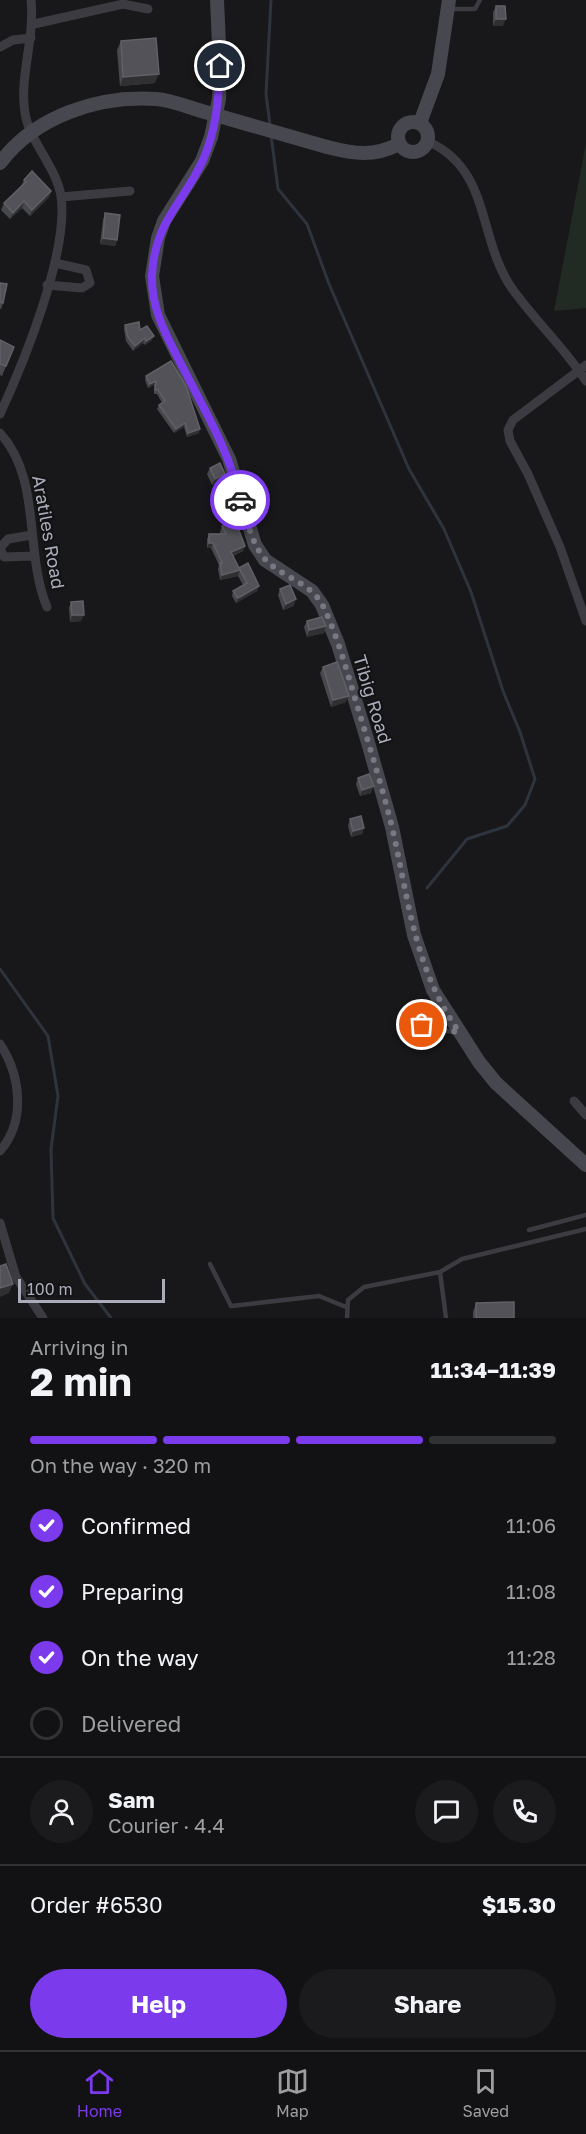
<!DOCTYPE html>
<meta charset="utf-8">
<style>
:root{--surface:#121214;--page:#1b1b1d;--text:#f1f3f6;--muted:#9c9ea0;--line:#313234;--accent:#7c3aed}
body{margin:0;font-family:"Golos Text",sans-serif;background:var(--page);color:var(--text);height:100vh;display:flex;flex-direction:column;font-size:22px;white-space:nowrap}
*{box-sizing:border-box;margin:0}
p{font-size:20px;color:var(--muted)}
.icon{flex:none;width:33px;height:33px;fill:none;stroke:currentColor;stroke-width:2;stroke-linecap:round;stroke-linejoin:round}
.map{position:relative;height:1318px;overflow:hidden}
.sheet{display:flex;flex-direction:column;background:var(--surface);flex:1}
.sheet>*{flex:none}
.scale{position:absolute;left:18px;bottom:15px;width:147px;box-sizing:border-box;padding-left:6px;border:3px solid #aaacba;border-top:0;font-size:16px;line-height:21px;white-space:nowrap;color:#aaacba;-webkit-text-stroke:4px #131315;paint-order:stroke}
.pin{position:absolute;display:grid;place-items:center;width:51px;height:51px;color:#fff;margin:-26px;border:3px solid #fff;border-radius:50%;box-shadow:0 2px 6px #0007}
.courier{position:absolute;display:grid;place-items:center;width:60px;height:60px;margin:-30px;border:4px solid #7c3aed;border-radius:50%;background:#fff;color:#222;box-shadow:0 2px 8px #0007}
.overview em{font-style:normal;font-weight:700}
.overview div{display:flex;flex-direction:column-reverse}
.overview{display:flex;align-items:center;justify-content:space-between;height:102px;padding:0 30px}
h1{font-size:39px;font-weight:700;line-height:45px}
.bar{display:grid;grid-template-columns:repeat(4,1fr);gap:9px 6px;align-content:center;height:72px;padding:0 30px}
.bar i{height:8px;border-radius:4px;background:var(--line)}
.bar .selected{background:var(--accent)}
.bar p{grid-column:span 4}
.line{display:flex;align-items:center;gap:15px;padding:0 30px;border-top:2px solid var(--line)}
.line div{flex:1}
.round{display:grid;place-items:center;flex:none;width:63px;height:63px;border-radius:32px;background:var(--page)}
ol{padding:0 30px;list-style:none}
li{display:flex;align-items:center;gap:18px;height:66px}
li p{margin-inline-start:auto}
li .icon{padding:6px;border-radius:50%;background:var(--accent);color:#fff;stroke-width:4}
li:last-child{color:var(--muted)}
li i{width:33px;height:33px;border:3px solid var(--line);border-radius:50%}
.action{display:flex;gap:12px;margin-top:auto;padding:12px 30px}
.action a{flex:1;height:69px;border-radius:36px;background:var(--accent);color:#fff;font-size:24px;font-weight:700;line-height:69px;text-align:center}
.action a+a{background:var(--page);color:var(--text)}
.dock{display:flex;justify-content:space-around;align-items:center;height:84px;border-top:2px solid var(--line);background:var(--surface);font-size:16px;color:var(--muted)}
.dock a{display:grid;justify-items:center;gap:3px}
.dock .selected{color:var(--accent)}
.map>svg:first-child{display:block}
.green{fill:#222a24}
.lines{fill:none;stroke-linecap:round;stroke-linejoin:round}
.stream{stroke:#2e343e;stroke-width:3}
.lane{stroke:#3b3b41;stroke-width:4.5}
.street{stroke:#3b3b41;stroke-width:9}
.secondary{stroke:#47474f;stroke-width:14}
.secondary-bridge{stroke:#47474f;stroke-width:14}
.wall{fill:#47484c}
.shaded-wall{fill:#303033}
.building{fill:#525258;stroke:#606067;stroke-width:1.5}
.done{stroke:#777882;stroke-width:6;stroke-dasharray:0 10.8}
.route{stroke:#7c3aed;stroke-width:8}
.labels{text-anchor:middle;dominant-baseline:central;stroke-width:4.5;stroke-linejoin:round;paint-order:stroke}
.street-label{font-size:18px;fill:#aaacba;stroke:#131315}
</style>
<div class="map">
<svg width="586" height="1318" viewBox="0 0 586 1318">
<rect width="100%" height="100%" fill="#18181a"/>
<path class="green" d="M586 143V308L554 311Z"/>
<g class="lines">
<path class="stream" d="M270 125 266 94 271 0
M271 135 278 189 307 224 329 284 409 469 444 529 471 592 503 691 520 732 535 779 525 805 507 826 467 839 427 888
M0 969 48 1036 58 1096 51 1149 53 1218 85 1284 111 1318"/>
<path class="lane" d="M450 9H475L480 0
M422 1025 437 1030 456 1032
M529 1230 586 1215
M210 1264 231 1306 319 1296 346 1307
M347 1318 348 1300 364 1287 440 1272
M446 1318 440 1272 462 1259 586 1229"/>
<path class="street" d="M34 24 123 4 148 9
M0 47 13 40 31 38
M427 141C491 169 477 236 511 287 534 320 564 347 586 381
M61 197 130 191
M47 285 82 288 90 283 86 270 55 263
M586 365 513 420 508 430 510 441 528 474 560 547 586 621
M0 414C24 362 69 252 61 196 56 166 29 141 25 113 19 77 35 39 31 0
M0 433C42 479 24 552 47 607
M32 535 8 539 0 548 4 557 34 556
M0 1044C21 1076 26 1121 0 1151
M574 1101 586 1115
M0 1223 16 1277 43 1318"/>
<path class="secondary" d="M217 0 220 66 219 99 211 137 202 161 164 221 158 238 152 276 158 315 229 459 255 545 265 560 312 591 322 605 338 644 367 739 392 827 414 935 433 990 479 1062 496 1083 586 1165
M398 137a15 15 0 1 1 30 0a15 15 0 1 1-30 0Z
M420 123 438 74 449 0
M327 147C354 154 374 157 399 144
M0 163C35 116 99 95 156 99 172 100 190 108 205 112"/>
<path class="secondary-bridge" d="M205 112 327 147"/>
</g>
<path class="wall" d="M496 6 503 26H493V12Z
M121 41 155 83 120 86 117 50Z
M24 180 51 191 49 197 30 216 22 208 10 219 1 210 4 203 21 186Z
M105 213 117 240 115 246 100 244 103 220Z
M0 283 3 303 1 309H0Z
M125 325 140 330 152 340 145 345 143 343 133 351 126 341 124 329Z
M0 340 14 347 2 376 0 375Z
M171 361 199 433 187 437 184 427 174 433 157 409 159 405 162 403 157 394H154V385L148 388 145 380 146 376Z
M210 468 223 480 212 485 207 474Z
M222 526 245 546 243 551 233 556 239 568 259 586 257 591 236 603 232 596 233 591 243 585 238 576 220 580 218 569 219 565 211 548H207V539L209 534H221L220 532Z
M280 589 294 606 283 610 278 595Z
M71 602 81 621 70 622 69 608Z
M307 621 326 626 324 633 307 637 304 627Z
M323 667 346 702 331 707 320 673Z
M358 778 371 793 360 796 356 784Z
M350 819 364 828 362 834 351 837 348 826Z
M476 1303 514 1318H473V1312Z"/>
<path class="shaded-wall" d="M496 19H506L503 26H493Z
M159 74 155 83 120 86 123 77Z
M51 191 49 197 30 216 32 210Z
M24 201 22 208 10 219 13 213Z
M103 238 117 240 115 246 100 244Z
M154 336 152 340 145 345 146 341Z
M145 338 143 343 133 351 135 346Z
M156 381 154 385 148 388 150 384Z
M185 423 184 427 174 433 176 429Z
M200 429 199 433 187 437 188 433Z
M225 474 223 480 212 485 215 479Z
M209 543H213L211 548H207Z
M245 546 243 551 229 557 231 552Z
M240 570 238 576 220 580 222 575Z
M259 586 257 591 236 603 238 598Z
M296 599 294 606 283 610 286 604Z
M72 615H84L81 621 70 622Z
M326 626 324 633 307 637 309 630Z
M349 696 346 702 331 707 333 700Z
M374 786 371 793 360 796 362 790Z
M364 828 362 834 351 837 353 831Z
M13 1284 9 1293 0 1297V1288Z"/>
<path class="building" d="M496 6H505L506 19H496Z
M156 38 159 74 123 77 121 41Z
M32 171 51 191 32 210 24 201 13 213 4 203 26 182 24 180Z
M105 213 120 215 117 240 103 238Z
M0 283 7 284 3 303 0 302Z
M139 322 140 330 147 326 154 336 146 341 145 338 135 346 128 337 125 325Z
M0 340 14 347 6 366 0 364Z
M171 361 186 386 200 429 188 433 185 423 176 429 159 405 165 401 158 390H155L156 381 150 384 146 376Z
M220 463 225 474 215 479 210 468Z
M235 520 245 546 231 552 239 568 248 563 259 586 238 598 233 591 247 583 240 570 222 575 220 563H222L213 543H209V534H226L222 526Z
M290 585 296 599 286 604 280 589Z
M83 601 84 615H72L71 602Z
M322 617 326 626 309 630 307 621Z
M337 662 349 696 333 700 323 667Z
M369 774 374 786 362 790 358 778Z
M361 816 364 828 353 831 350 819Z
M6 1264 13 1284 0 1288V1266Z
M514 1302V1318H476V1303Z"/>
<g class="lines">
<path class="done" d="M240 500C247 519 251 542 264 558 281 578 310 581 323 606 338 637 347 672 357 705 369 745 382 786 392 827 409 901 414 968 459 1032L436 1030 422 1025"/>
<path class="route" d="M220 66C219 98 216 131 203 160 183 204 154 222 152 276 151 309 167 337 182 366 204 409 230 452 240 500"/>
</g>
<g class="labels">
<g class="street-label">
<text transform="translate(49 532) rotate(80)">Aratiles Road</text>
<text transform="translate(373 699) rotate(73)">Tibig Road</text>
</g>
</g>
</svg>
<div class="scale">100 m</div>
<div class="pin" style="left:422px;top:1025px;background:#ea580c"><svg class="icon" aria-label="bag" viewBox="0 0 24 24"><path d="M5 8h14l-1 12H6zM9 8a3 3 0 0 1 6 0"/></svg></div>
<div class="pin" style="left:220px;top:66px;background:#1f2937"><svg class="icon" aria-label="home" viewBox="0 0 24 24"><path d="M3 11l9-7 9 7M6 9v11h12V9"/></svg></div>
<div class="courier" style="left:240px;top:500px"><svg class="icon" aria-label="car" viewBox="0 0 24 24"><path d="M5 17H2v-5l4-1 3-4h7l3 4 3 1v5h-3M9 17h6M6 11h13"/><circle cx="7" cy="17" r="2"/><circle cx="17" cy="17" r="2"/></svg></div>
</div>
<section class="sheet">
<div class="overview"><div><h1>2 min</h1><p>Arriving in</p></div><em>11:34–11:39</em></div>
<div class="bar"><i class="selected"></i><i class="selected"></i><i class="selected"></i><i></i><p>On the way · 320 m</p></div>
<ol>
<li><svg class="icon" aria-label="check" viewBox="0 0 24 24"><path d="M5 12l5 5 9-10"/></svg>Confirmed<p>11:06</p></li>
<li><svg class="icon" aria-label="check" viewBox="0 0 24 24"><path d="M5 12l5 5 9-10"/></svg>Preparing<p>11:08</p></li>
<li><svg class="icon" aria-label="check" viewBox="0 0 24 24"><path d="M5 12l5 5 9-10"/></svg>On the way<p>11:28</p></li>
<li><i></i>Delivered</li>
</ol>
<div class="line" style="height:108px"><a class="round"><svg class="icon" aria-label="person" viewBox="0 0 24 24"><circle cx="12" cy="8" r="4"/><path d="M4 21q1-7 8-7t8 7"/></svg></a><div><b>Sam</b><p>Courier · 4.4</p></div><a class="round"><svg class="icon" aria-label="chat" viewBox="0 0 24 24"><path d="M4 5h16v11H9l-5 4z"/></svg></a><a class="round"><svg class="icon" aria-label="phone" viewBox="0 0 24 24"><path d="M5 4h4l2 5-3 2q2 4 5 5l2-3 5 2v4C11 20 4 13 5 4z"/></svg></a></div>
<div class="line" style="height:78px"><div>Order #6530</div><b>$15.30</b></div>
<div class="action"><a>Help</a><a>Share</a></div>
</section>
<nav class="dock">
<a class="selected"><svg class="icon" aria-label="home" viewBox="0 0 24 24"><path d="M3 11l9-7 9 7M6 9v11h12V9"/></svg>Home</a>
<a><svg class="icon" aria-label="map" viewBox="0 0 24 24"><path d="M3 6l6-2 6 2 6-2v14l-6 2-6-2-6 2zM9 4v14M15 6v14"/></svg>Map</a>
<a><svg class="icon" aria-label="saved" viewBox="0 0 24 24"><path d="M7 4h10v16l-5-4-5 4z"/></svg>Saved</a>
</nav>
